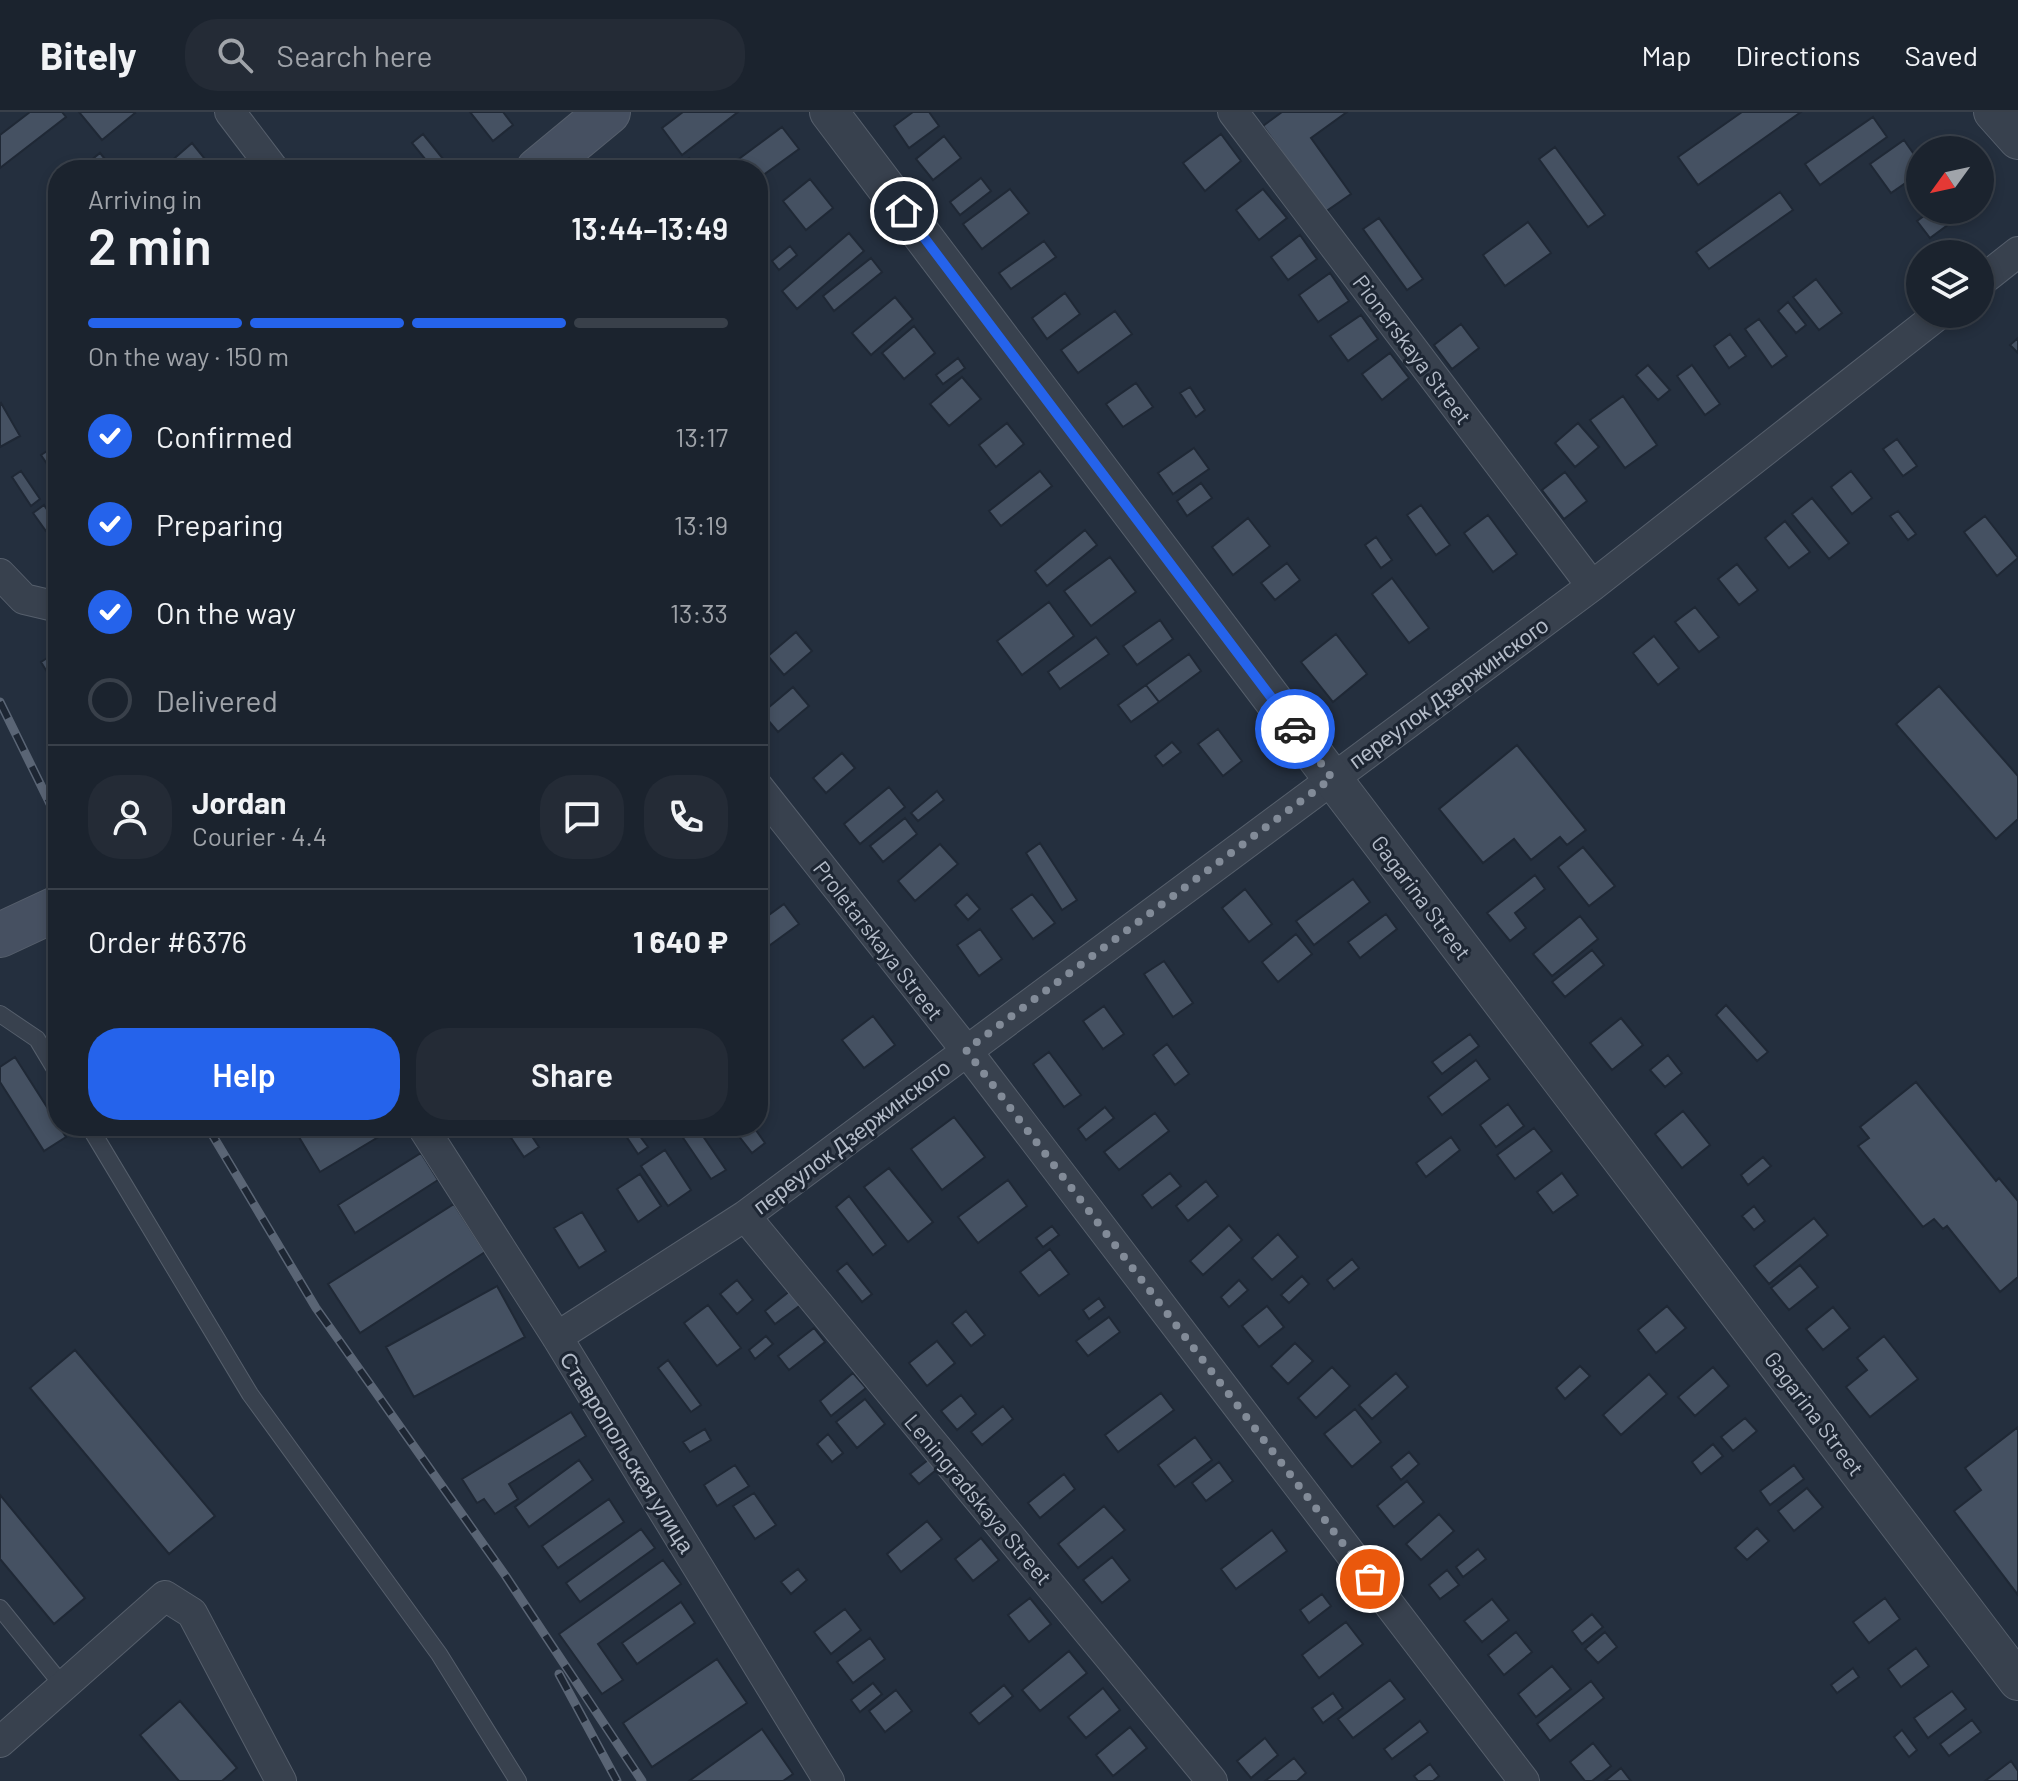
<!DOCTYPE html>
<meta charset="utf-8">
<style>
:root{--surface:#1b232e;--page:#242b36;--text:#f1f3f6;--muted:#a0a4aa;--line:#39404a;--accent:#2563eb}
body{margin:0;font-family:Barlow,sans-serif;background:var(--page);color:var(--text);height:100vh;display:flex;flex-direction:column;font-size:30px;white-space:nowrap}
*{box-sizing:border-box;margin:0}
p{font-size:26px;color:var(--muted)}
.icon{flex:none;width:44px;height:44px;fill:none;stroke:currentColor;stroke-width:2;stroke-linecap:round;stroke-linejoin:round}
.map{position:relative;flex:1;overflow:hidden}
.details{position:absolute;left:48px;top:48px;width:720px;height:976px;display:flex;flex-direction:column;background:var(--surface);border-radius:32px;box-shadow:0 4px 12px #0003,0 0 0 2px var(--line)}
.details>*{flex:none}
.needle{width:52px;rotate:237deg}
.fabs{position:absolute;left:1906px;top:24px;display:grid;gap:16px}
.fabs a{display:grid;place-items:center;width:88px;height:88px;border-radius:50%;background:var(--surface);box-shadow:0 4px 12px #0003,0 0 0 2px var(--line);font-size:40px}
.pin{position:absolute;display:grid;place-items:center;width:68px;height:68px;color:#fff;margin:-34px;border:4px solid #fff;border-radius:50%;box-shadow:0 2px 8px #0007}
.courier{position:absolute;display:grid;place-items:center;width:80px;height:80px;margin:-40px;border:6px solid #2563eb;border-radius:50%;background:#fff;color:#222;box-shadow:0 2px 10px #0007}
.headline em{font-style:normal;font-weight:600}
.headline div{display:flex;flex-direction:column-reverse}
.headline{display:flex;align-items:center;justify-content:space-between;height:136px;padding:0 40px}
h1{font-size:52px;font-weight:600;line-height:60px}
.bar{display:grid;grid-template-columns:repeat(4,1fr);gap:12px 8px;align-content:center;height:96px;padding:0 40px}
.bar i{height:10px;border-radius:6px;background:var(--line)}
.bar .on{background:var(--accent)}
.bar p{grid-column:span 4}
.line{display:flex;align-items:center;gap:20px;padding:0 40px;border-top:2px solid var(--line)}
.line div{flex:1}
.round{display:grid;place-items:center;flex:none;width:84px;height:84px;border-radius:32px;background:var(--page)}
ol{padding:0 40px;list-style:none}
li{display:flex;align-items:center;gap:24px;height:88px}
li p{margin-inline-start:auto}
li .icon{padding:8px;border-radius:50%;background:var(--accent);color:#fff;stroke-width:4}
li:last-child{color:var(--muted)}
li i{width:44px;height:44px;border:4px solid var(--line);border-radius:50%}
.cta{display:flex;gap:16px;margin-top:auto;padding:16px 40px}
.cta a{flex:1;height:92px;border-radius:32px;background:var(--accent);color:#fff;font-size:32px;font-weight:600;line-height:92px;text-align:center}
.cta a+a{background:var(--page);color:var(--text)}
header{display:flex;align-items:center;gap:48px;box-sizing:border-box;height:112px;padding:0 40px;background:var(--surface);border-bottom:2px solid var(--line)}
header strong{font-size:38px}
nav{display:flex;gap:44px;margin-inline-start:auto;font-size:28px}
.search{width:560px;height:72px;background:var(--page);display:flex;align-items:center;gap:20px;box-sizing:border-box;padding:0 28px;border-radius:32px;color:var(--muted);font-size:30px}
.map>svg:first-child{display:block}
.building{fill:#455162;stroke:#1f2835;stroke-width:2}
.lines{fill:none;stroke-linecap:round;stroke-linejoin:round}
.service-casing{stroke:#565f6c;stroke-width:18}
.minor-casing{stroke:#565f6c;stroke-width:32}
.tertiary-casing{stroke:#565f6c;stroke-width:40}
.secondary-casing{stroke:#565f6c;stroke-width:46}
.service{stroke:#38414e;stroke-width:16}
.minor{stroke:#38414e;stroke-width:30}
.tertiary{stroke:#38414e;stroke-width:38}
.secondary{stroke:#465061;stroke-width:44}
.rail-casing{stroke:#5a6575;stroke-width:9}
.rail{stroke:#1d2633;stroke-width:6;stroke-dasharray:18;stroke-linecap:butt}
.done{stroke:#828b98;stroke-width:8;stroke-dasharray:0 14.4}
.route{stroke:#2563eb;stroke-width:10}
.labels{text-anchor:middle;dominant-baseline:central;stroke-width:6;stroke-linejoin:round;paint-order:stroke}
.street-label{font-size:22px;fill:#b4bcc9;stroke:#1d2633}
</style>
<header>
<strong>Bitely</strong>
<div class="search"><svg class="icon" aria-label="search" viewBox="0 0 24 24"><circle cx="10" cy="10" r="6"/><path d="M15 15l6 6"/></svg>Search here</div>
<nav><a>Map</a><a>Directions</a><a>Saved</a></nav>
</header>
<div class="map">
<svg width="2018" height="1669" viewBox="0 0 2018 1669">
<rect width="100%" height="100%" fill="#242f3e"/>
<path class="building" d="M30 0H62L66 5 0 56V23Z
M79 0H134L135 1 102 28Z
M470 0H503L513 13 493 29Z
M683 0H738L682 43 662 16Z
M913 0H929L939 14 909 36 894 14Z
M1282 0H1347L1311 26 1351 82 1325 100 1263 14Z
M1742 0H1801L1698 73 1678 45Z
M1873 5 1887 25 1820 73 1805 52Z
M782 15 799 37 758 67V58H724Z
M423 22 452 58H434L412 31Z
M1221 22 1241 49 1205 79 1183 51Z
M944 24 961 46 933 68 916 47Z
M1904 28 1920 51V61L1891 81 1870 52Z
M192 31 205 47 191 58H161Z
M1555 35 1605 103 1588 115 1539 47Z
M100 41 114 58H79Z
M689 46 699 58H673Z
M981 66 991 79 960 103 950 90Z
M810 67 833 96 806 118 783 89Z
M1010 77 1029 101 982 137 963 112Z
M1263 77 1287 106 1259 128 1236 98Z
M1780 80 1793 98 1709 157 1696 140Z
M1932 98H1962L1964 101 1930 126 1917 109Z
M1379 106 1423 167 1407 178 1363 117Z
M1528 110 1551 141 1505 174 1483 143Z
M849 121 864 139 797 197 782 179Z
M1300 123 1317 147 1288 168 1271 145Z
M1044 129 1056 145 1011 177 999 161Z
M790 134 797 143 779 158 772 149Z
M871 146 882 160 834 199 823 184Z
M1330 161 1349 189 1318 210 1299 183Z
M1816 167 1842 201 1819 218 1793 185Z
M1065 181 1080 202 1047 227 1032 206Z
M895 185 913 207 871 243 852 221Z
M1788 190 1806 213 1796 221 1778 199Z
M1115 199 1132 222 1078 261 1061 238Z
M1361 203 1378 227 1348 249 1330 224Z
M1759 207 1787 244 1772 255 1745 217Z
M1461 212 1479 236 1452 257 1434 233Z
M914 214 935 241 904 267 882 241Z
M1730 222 1746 244 1729 256 1714 234Z
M2018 226V241L2010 233Z
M1390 241 1409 266 1382 288 1362 262Z
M958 246 965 256 943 272 936 263Z
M1648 253 1670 278 1658 288 1636 263Z
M1692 253 1720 292 1705 303 1677 264Z
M962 265 981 287 949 314 930 292Z
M1136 271 1153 295 1123 315 1106 292Z
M1190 275 1205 298 1196 305 1180 281Z
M1623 284 1657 333 1625 356 1590 308Z
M1 291 20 324 0 335V292Z
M1007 311 1024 332 996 355 979 333Z
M1578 311 1599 335 1575 355 1555 331Z
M1897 327 1917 354 1903 364 1883 337Z
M58 332V368L41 343Z
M1194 336 1209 357 1173 382 1158 361Z
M21 359 40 387 31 394 12 365Z
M1040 359 1052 374 1001 414 989 399Z
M1851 359 1872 386 1852 402 1831 375Z
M1565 360 1587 389 1564 407 1542 378Z
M1201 371 1212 386 1187 404 1177 389Z
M1812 386 1849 431 1829 447 1792 402Z
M44 393 58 414V432L56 433 33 401Z
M1421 393 1450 433 1436 443 1407 403Z
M1898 399 1916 422 1908 428 1890 404Z
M1488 403 1517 442 1493 460 1464 421Z
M1985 404 2018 446 1997 464 1964 420Z
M1248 406 1270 434 1233 463 1212 435Z
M1785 409 1810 440 1789 456 1765 426Z
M1085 418 1097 433 1047 474 1035 459Z
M1376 425 1392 448 1381 456 1365 433Z
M1110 445 1136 480 1091 514 1064 479Z
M1287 451 1300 468 1275 488 1261 471Z
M1737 452 1758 478 1739 493 1718 467Z
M1392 466 1429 516 1409 531 1372 482Z
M1049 490 1074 524 1022 563 997 529Z
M1695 495 1719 525 1699 540 1675 510Z
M1160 508 1173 527 1137 553 1123 534Z
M796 520 812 539 784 563 768 544Z
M1336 522 1367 562 1333 590 1301 550Z
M1654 524 1679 556 1658 573 1633 541Z
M1096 525 1109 542 1060 577 1048 560Z
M58 539V578L41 550Z
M1189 542 1201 559 1159 590 1146 573Z
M1146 573 1159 590 1131 610 1118 593Z
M1939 574 2018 664V707L1996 727 1896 612Z
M793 575 809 594 778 620 762 601Z
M1218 617 1242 649 1223 664 1198 632Z
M1172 630 1181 640 1163 654 1155 644Z
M1517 633 1586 718 1567 733 1560 725 1531 748 1514 727 1483 751 1439 697Z
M842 641 855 656 826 681 813 666Z
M889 675 905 695 860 732 844 712Z
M937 679 944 688 918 709 911 701Z
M905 706 917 722 883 750 870 734Z
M1040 731 1077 788 1062 798 1026 741Z
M940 732 958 752 915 789 898 769Z
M1583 735 1615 774 1589 794 1558 755Z
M1535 763 1545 777 1515 801 1526 816 1510 829 1487 801Z
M1353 767 1370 790 1314 833 1296 809Z
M1245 777 1272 812 1249 830 1222 796Z
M967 782 980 797 968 808 955 793Z
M1032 782 1055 811 1033 827 1011 797Z
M784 792 799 812 758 842V811Z
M1386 802 1397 817 1360 846 1348 830Z
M1580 804 1598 827 1552 864 1533 842Z
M980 817 1002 847 979 864 957 833Z
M1296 822 1312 842 1278 870 1262 850Z
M1592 838 1604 853 1565 885 1552 870Z
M1164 849 1193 891 1173 905 1144 862Z
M1726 893 1768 940 1757 949 1716 903Z
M1104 894 1124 922 1103 937 1083 909Z
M873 904 895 933 864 956 842 928Z
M1621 906 1643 933 1612 958 1590 931Z
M1470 922 1479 934 1442 962 1432 950Z
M1167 932 1189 962 1175 973 1153 943Z
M1049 940 1081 983 1064 995 1033 952Z
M1668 943 1682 961 1665 975 1650 958Z
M15 945 66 1025 44 1039 0 970V955Z
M1476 948 1490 967 1442 1003 1428 985Z
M1916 970 1996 1069 1999 1066 2018 1089V1165L2000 1180 1947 1114 1943 1117 1934 1107 1923 1115 1858 1034 1869 1026 1860 1015Z
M1508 992 1524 1014 1496 1035 1480 1013Z
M1105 995 1114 1006 1086 1028 1078 1017Z
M1683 999 1710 1033 1682 1056 1655 1022Z
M1155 1001 1169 1019 1119 1058 1104 1040Z
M954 1005 985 1045 942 1078 911 1037Z
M316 1014H394L395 1015 320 1060 299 1025Z
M503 1014H525L539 1035 524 1045Z
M675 1014H696L726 1058 711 1067Z
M731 1014H753L765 1031 752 1041Z
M633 1015 648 1035 638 1042 624 1021Z
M1534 1016 1552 1039 1515 1067 1497 1043Z
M1451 1025 1460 1038 1426 1065 1416 1051Z
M665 1038 691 1078 668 1094 641 1054Z
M421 1041 438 1068 355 1121 338 1093Z
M1763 1045 1771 1054 1748 1073 1741 1063Z
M889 1056 933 1110 908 1130 864 1075Z
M1170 1061 1181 1074 1152 1096 1142 1083Z
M1562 1061 1578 1083 1553 1101 1537 1080Z
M640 1062 661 1094 638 1110 617 1077Z
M1008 1068 1027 1094 978 1131 958 1105Z
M1206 1069 1218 1084 1188 1109 1176 1094Z
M849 1084 886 1133 873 1143 836 1095Z
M454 1092 485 1140 360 1221 328 1172Z
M1754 1094 1765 1109 1754 1118 1742 1104Z
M582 1100 606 1139 579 1156 554 1116Z
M1814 1106 1828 1123 1769 1172 1754 1154Z
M1229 1113 1242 1128 1203 1163 1190 1149Z
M1052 1114 1059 1123 1043 1135 1036 1126Z
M1278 1122 1298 1145 1272 1168 1252 1146Z
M1050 1137 1069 1162 1039 1184 1020 1160Z
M1352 1147 1359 1156 1334 1177 1327 1168Z
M847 1151 872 1182 862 1190 837 1159Z
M1800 1153 1818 1175 1789 1198 1771 1176Z
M1302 1164 1309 1172 1289 1191 1281 1183Z
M737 1168 753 1188 737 1202 720 1182Z
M1239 1168 1248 1178 1229 1195 1221 1185Z
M497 1174 525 1225 414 1285 386 1235Z
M791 1178 802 1192 775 1212 765 1199Z
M1099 1186 1105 1195 1089 1207 1083 1198Z
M708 1193 741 1236 717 1254 684 1211Z
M1267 1194 1284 1215 1259 1235 1242 1214Z
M1667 1194 1686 1216 1656 1241 1638 1218Z
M1833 1195 1850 1216 1823 1238 1806 1217Z
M966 1199 985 1223 971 1234 952 1211Z
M1109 1205 1120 1220 1088 1244 1076 1229Z
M814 1216 825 1230 789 1258 778 1244Z
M766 1224 773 1232 755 1247 749 1238Z
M1884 1224 1918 1267 1870 1305 1846 1275 1867 1258 1857 1246Z
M937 1229 955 1251 927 1274 909 1251Z
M1295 1231 1313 1249 1288 1272 1271 1254Z
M75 1238 215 1404 169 1442 30 1276Z
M668 1248 701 1293 691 1300 658 1256Z
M1580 1254 1590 1264 1565 1287 1556 1276Z
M1332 1255 1350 1274 1316 1306 1298 1286Z
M1713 1255 1729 1274 1695 1304 1678 1285Z
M853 1261 866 1276 831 1304 820 1289Z
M1396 1261 1408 1275 1372 1307 1359 1293Z
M1649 1262 1667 1282 1621 1323 1603 1303Z
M1161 1281 1174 1298 1118 1340 1105 1323Z
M961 1283 976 1302 957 1318 941 1299Z
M865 1287 885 1312 857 1336 836 1310Z
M1003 1294 1013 1307 982 1333 971 1320Z
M1355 1297 1381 1330 1352 1355 1324 1322Z
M571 1300 586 1324 509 1372 518 1387 495 1402 484 1387 477 1391 462 1367Z
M1745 1306 1757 1319 1733 1339 1721 1325Z
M2018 1315V1483L1954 1399 1981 1378 1965 1356Z
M705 1317 711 1328 690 1340 683 1330Z
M828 1322 843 1341 832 1350 817 1332Z
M1195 1325 1212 1348 1175 1375 1158 1353Z
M1713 1332 1723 1344 1701 1362 1692 1350Z
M1409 1340 1419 1352 1401 1368 1391 1355Z
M579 1348 593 1368 529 1415 515 1395Z
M928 1348 936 1358 919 1372 910 1362Z
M1219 1350 1233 1369 1206 1389 1192 1371Z
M735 1353 749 1374 717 1394 704 1373Z
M1794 1353 1804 1367 1770 1393 1760 1379Z
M1064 1362 1075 1377 1040 1406 1028 1391Z
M1407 1369 1424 1390 1394 1415 1377 1394Z
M1807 1376 1823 1395 1794 1419 1778 1399Z
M754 1381 776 1413 755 1427 733 1394Z
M0 1383 85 1486 54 1512 0 1447Z
M609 1387 624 1410 558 1456 542 1434Z
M1104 1394 1125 1418 1078 1456 1058 1432Z
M1439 1402 1454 1419 1421 1448 1406 1432Z
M927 1409 942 1427 901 1460 887 1442Z
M1757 1416 1769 1429 1747 1448 1735 1436Z
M641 1417 655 1436 580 1490 566 1471Z
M1272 1418 1287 1439 1236 1477 1221 1457Z
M981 1426 999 1448 973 1469 955 1447Z
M1478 1437 1486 1447 1463 1465 1456 1455Z
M1112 1445 1130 1468 1102 1491 1083 1468Z
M663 1448 681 1472 598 1532 623 1568 602 1582 559 1522Z
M798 1457 807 1468 791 1482 781 1470Z
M1447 1458 1459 1473 1440 1487 1429 1473Z
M1322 1482 1331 1494 1309 1511 1300 1498Z
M1030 1486 1051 1512 1029 1530 1008 1503Z
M1885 1486 1900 1507 1869 1531 1853 1510Z
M1492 1487 1509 1508 1482 1530 1464 1509Z
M681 1490 695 1511 637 1552 622 1531Z
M845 1497 861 1518 831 1542 814 1520Z
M1592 1502 1603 1515 1582 1532 1572 1519Z
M1346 1510 1363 1532 1319 1566 1302 1543Z
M1516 1520 1532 1540 1504 1563 1488 1543Z
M1605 1520 1617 1535 1598 1551 1585 1537Z
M870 1526 885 1547 853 1571 837 1550Z
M1916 1536 1929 1554 1901 1575 1888 1557Z
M1069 1539 1087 1561 1040 1599 1022 1578Z
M717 1547 747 1591 652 1655 623 1611Z
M1552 1554 1571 1577 1536 1605 1518 1582Z
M1853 1556 1859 1565 1837 1581 1831 1573Z
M1390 1568 1405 1587 1353 1626 1338 1607Z
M1591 1569 1604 1586 1550 1629 1537 1612Z
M873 1571 882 1582 860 1600 851 1588Z
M1004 1573 1013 1584 979 1612 970 1601Z
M1103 1576 1120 1598 1086 1626 1068 1605Z
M896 1578 912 1599 885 1620 869 1599Z
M1952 1579 1966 1597 1928 1626 1914 1606Z
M1333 1581 1343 1596 1323 1611 1312 1596Z
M180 1589 237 1656 222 1669H179L140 1623Z
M1972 1608 1981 1620 1949 1644 1940 1632Z
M1420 1609 1428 1620 1392 1647 1384 1637Z
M1130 1615 1147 1636 1113 1664 1096 1643Z
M762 1617 793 1662 783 1669H689Z
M1902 1618 1917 1638 1909 1645 1894 1625Z
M1265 1626 1278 1643 1251 1666 1237 1649Z
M1593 1631 1611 1654 1592 1669H1585L1570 1650Z
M1294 1646 1306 1661 1297 1669H1265Z
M2011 1649 2018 1659V1669H1985Z
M1430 1652 1439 1664 1433 1669H1418L1414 1664Z
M1621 1656 1631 1669H1605Z"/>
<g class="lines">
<g class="service-casing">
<path id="service" d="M0 902 37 927 58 962
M89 1014 250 1282 439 1542 518 1669
M0 1496 64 1575"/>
</g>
<g class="minor-casing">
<path id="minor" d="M230 0 274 58
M1233 0 1592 474
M1980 170 2018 140
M0 462 24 487 58 495
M758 675 966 938 1524 1669
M422 1014 557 1225 829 1669
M745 1104 1212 1669
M557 1225 745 1104 1592 474 1939 202
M0 1630 165 1484 192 1501 281 1669"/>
</g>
<g class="tertiary-casing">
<path id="tertiary" d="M829 0 1332 666 2018 1569
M1993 0 2018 28"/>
</g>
<g class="secondary-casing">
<path id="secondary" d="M538 58 608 0
M0 823 58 796"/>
</g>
<use href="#service" class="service"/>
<use href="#minor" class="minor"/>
<use href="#tertiary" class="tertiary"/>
<use href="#secondary" class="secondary"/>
<g class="rail-casing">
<path id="rail" d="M0 590 58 708
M207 1014 316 1196 505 1463 642 1669
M559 1562 617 1669"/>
</g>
<use href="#rail" class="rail"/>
</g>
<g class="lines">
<path class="done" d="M1295 617 1332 666 966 938 1370 1467"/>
<path class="route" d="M904 99 1295 617"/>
</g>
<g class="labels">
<g class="street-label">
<text transform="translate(1413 237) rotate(53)">Pionerskaya Street</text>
<text transform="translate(1448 580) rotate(-36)">переулок Дзержинского</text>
<text transform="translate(1422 785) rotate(53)">Gagarina Street</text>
<text transform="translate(879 828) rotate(52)">Proletarskaya Street</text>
<text transform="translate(851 1024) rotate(-37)">переулок Дзержинского</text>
<text transform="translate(1815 1301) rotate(53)">Gagarina Street</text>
<text transform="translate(628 1340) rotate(58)">Ставропольская улица</text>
<text transform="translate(979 1387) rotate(50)">Leningradskaya Street</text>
</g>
</g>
</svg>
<div class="fabs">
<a><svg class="needle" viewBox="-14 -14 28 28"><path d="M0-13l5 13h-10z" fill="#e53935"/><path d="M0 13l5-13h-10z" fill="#a0a4aa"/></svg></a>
<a><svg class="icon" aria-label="layers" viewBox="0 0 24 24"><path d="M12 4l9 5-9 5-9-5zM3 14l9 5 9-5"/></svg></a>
</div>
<div class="pin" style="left:1370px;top:1467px;background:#ea580c"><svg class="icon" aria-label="bag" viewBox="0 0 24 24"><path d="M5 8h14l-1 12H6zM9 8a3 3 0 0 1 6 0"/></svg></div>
<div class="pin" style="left:904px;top:99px;background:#1f2937"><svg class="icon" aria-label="home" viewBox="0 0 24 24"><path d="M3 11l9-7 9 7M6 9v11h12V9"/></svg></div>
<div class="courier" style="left:1295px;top:617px"><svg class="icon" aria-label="car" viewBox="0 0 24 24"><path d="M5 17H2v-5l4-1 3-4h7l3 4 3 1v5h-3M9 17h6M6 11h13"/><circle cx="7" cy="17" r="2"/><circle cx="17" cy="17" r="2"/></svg></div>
<section class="details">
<div class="headline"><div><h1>2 min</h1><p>Arriving in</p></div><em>13:44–13:49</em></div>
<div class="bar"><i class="on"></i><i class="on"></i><i class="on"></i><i></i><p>On the way · 150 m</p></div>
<ol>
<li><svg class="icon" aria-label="check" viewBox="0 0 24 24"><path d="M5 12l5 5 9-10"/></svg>Confirmed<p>13:17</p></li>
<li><svg class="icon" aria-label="check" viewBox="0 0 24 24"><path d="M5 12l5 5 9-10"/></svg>Preparing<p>13:19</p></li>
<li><svg class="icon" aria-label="check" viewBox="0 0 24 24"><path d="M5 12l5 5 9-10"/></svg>On the way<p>13:33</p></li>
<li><i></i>Delivered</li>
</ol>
<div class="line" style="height:144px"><a class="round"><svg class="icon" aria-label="person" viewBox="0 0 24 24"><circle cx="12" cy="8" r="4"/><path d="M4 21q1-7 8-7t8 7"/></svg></a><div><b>Jordan</b><p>Courier · 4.4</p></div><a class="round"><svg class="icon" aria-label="chat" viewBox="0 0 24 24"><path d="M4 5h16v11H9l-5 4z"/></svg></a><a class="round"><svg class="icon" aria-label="phone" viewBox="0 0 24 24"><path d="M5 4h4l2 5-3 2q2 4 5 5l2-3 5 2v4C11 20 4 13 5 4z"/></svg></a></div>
<div class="line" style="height:104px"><div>Order #6376</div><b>1 640 ₽</b></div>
<div class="cta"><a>Help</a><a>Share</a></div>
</section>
</div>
